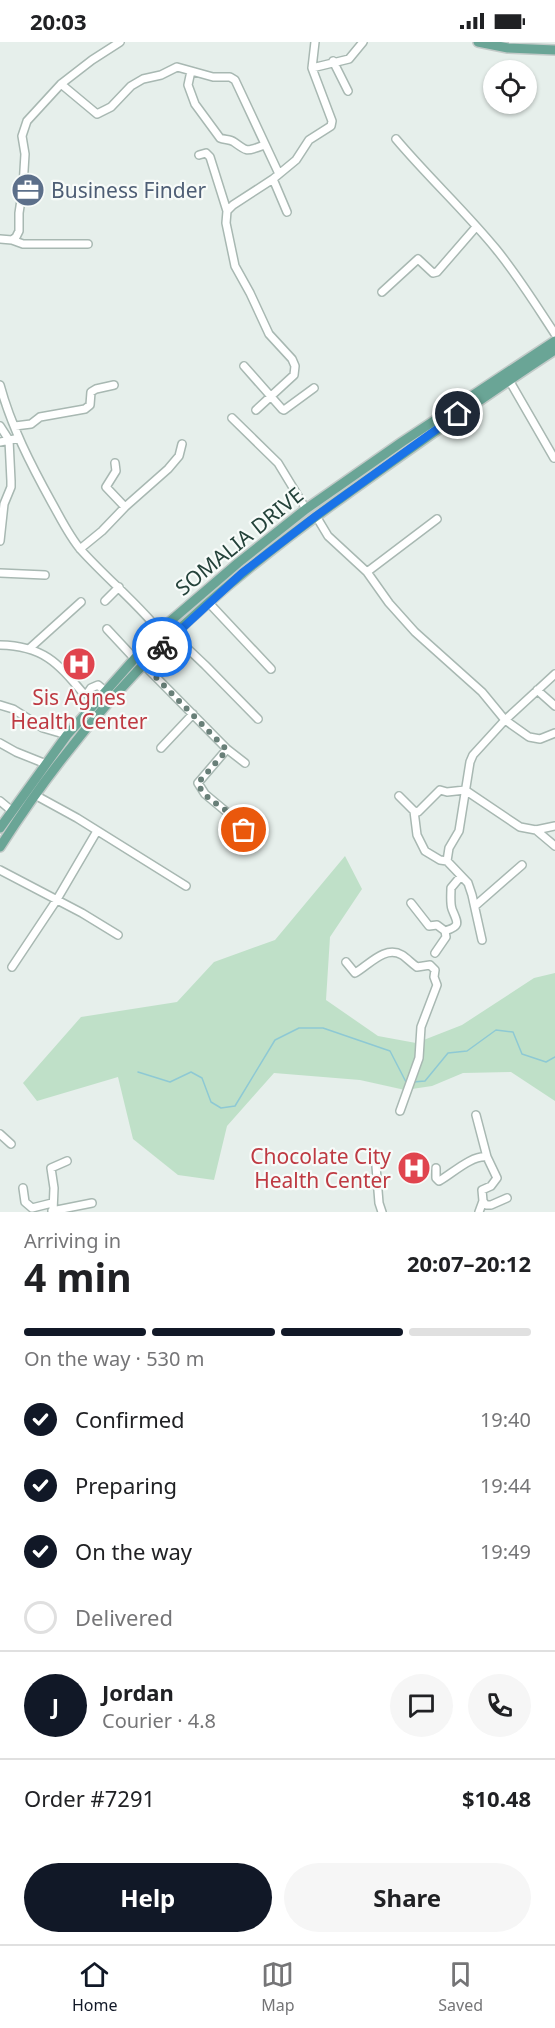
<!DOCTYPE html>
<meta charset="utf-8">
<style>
:root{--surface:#fff;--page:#f6f6f6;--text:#202124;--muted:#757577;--line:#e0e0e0;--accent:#111827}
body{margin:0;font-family:"Noto Sans",sans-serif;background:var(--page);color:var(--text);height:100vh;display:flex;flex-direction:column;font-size:22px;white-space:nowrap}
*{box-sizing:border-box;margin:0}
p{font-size:20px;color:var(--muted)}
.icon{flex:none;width:33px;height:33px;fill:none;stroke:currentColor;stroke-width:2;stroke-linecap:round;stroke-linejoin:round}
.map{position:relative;height:1170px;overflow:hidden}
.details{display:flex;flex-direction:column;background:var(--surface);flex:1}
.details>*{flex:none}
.fabs{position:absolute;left:483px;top:18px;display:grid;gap:12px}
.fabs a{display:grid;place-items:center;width:54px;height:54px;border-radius:50%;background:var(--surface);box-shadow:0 2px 4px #0004;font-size:30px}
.pin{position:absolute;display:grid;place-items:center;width:51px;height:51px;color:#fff;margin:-26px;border:3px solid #fff;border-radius:50%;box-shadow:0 2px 6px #0007}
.courier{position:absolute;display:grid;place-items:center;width:60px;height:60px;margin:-30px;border:4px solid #1a73e8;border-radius:50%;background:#fff;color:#222;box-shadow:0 2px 8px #0007}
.headline em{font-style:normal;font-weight:700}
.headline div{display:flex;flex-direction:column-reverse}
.headline{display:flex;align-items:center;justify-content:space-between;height:102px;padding:0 24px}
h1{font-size:39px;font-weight:700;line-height:45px}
.bar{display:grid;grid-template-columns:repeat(4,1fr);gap:9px 6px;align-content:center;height:72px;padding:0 24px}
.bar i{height:8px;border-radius:4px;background:var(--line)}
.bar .active{background:var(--accent)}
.bar p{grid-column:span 4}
.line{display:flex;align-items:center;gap:15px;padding:0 24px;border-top:2px solid var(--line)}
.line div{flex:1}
.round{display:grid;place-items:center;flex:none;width:63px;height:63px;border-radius:32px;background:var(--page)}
ol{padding:0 24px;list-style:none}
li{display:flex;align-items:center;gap:18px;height:66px}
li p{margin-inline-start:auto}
li .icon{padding:6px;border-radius:50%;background:var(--accent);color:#fff;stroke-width:4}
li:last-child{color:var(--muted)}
li i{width:33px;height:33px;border:3px solid var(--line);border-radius:50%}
.button{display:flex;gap:12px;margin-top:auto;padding:12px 24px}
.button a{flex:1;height:69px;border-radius:36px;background:var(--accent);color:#fff;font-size:24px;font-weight:700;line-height:69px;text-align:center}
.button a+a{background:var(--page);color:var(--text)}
.status{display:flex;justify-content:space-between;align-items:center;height:42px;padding:0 30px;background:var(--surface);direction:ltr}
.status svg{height:16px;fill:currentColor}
.dock{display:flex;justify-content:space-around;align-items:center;height:84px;border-top:2px solid var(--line);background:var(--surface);font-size:16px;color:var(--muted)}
.dock a{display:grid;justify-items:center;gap:3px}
.dock .active{color:var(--accent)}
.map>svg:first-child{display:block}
.green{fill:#bfe0c8}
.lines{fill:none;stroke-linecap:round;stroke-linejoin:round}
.stream{stroke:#8ec9d4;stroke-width:1.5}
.minor-casing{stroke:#a8b8b2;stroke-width:10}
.major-casing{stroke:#c2cac8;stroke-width:12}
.minor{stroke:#fff;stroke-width:7}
.major{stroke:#6aa596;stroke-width:9}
.done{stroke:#687f78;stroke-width:6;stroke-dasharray:0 10.8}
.route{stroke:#1a73e8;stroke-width:8}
.labels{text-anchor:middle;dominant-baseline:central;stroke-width:4.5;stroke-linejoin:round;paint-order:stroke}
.service-label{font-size:21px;fill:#4e5e75;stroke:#f7fbf9;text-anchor:start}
.street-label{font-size:21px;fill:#24423a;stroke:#f7fbf9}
.health-label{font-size:21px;fill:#be3a42;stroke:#f7fbf9}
</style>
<div class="status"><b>20:03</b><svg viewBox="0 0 49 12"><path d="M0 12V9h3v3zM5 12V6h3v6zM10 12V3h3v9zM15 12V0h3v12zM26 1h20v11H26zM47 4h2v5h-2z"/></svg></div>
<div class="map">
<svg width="555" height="1170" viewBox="0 0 555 1170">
<rect width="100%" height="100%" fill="#e6efeb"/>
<path class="green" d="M345 814 362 847 330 895 326 958 378 994 416 1001 462 983 534 936 555 931V1059L511 1030 463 1031 432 1044 405 1048 360 1038 274 1031 227 1084 214 1138 178 1133 133 1097 118 1035 37 1059 23 1041 81 975 177 960 214 920 275 898Z"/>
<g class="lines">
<path class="stream" d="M138 1030 170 1040 191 1030 202 1036 211 1060 221 1066 235 1064 275 998 299 986H323L390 1009 406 1040H409
M413 1040 425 1039 448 1011 467 1009 496 988 513 990 522 1012 546 1020 555 1015"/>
<g class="minor-casing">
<path id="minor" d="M333 19 348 49
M312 26 349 17 363 0
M191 29 188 43 195 62 220 96C225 98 230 97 234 100 249 111 246 109 265 103
M61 42 97 72 111 65 131 44 143 37 161 33 177 25 213 35H230L235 38 279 132
M396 97C428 135 465 169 496 207 518 234 536 263 555 292
M199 113 206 111 210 115 227 169
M273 137 287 170
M0 197 12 198 16 195 19 189V171L23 145 25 112 22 94 27 79 61 42 92 18 120 0
M12 198 23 202H88
M382 250 418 217 433 231 437 230 476 185
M244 324 282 367 284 368 314 346
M509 338 554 416
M0 343C11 384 31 423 52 461 61 477 69 494 81 508 109 539 142 565 167 598
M256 368 294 333 295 324 292 317 269 292 250 251 235 224 226 181 227 169 233 163 273 137 296 118 309 98 331 84 332 79 312 26 315 0
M232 376 278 421 306 467
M0 384 9 398 11 439V445L4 462 0 499
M15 384 31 382 40 375 85 367 90 363 91 350 96 347 114 343
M0 400 19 396
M115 421 116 429 106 445 125 465
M316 474 328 494 367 530 389 561 415 590 482 650 505 678 529 695 540 697 555 691
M80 507 102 489 125 465 168 427 179 414 182 402
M367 530 437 477
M0 531 45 533
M105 559 119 545
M209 561 271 627
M107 587 134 616
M175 591 185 604 205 623 258 677
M0 603C43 604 57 620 83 651L87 652 91 646 98 643 105 649
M30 606 81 560
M144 623 227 707 245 721
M537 648 555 664
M0 663 13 667 43 686 67 693
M0 701 16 710 46 722
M161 706 193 672
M227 707 198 741 205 752 241 782 244 787V803
M35 753 77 776 186 844
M399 754 414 769 418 770 440 748 447 750 465 748 520 785 536 788 555 784
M0 759 12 769
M414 769 417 793 425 809 440 818 447 819 468 841 472 853 482 898
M536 788 555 804
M447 819 449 806 459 789 470 720 473 713 505 678 555 632
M0 828 82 871 118 893
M411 861 429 884 437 883 445 889 446 895 435 911
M475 864 522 823
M445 889C462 884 457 880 452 867 450 861 451 853 451 846L461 834
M346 920 355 931C369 923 385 903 402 913 407 916 411 921 417 925L430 923 435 928 434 935 437 943 421 985 419 1016 400 1069
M12 925 56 859 97 789
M476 1073 487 1115
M0 1092 11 1102
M376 1124 379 1161 382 1170
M436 1126V1136L439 1139C452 1132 471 1113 487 1115L497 1136 491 1144 482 1148 483 1159 479 1170
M23 1146 25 1160 32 1166 52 1161
M483 1159 486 1163H491L507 1156
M52 1169 92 1161
M53 1170 54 1146 51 1126 67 1119"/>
</g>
<g class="major-casing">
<path id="major" d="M478 0 508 6 555 8
M0 786 67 693 160 588 238 521 306 467 402 400 555 299
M0 805C48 730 104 660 168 598 223 544 284 497 347 452 416 403 484 354 555 308"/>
</g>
<use href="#minor" class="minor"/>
<use href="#major" class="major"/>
</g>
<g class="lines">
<path class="done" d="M162 605 144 623 227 708 198 741C205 762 235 767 244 788"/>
<path class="route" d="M162 605 242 531 316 474 458 372"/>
</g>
<defs>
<g id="office-disc" transform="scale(1.725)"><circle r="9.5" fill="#5c6f8a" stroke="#f7fbf9"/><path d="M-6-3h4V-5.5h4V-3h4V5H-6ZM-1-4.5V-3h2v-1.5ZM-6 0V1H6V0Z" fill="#fff"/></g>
<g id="hospital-disc" transform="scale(1.725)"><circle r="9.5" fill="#e0444e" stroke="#f7fbf9"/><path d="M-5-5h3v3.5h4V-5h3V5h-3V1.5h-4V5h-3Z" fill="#fff"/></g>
</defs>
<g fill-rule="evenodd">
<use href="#office-disc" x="28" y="148"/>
<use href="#hospital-disc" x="79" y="622"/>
<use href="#hospital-disc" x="414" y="1126"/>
</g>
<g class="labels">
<g class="service-label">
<text x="51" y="148">Business Finder</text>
</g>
<g class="street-label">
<text transform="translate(239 499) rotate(-39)">SOMALIA DRIVE</text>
</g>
<g class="health-label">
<text x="79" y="655">Sis Agnes<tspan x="79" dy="24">Health Center</tspan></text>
<text x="391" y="1114" text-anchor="end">Chocolate City<tspan x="391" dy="24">Health Center</tspan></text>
</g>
</g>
</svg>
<div class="fabs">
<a><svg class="icon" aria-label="locate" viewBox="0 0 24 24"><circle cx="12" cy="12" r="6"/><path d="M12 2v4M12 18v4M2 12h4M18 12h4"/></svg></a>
</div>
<div class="pin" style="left:244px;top:788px;background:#ea580c"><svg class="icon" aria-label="bag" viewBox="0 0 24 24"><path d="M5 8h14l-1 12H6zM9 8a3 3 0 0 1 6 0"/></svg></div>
<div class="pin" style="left:458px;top:372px;background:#1f2937"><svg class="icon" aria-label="home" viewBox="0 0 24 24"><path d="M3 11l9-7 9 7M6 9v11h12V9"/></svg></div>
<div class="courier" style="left:162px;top:605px"><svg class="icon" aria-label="bike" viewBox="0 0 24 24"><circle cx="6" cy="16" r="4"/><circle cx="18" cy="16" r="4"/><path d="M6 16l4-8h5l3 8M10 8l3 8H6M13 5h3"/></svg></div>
</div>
<section class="details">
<div class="headline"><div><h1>4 min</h1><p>Arriving in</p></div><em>20:07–20:12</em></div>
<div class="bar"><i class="active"></i><i class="active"></i><i class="active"></i><i></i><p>On the way · 530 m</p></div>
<ol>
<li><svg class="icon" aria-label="check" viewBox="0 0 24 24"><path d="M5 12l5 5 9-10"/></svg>Confirmed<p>19:40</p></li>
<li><svg class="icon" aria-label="check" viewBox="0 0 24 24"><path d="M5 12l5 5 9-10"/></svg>Preparing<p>19:44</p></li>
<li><svg class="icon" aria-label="check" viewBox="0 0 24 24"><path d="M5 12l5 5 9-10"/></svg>On the way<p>19:49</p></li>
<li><i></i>Delivered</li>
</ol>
<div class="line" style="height:108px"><b class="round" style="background:var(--accent);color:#fff">J</b><div><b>Jordan</b><p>Courier · 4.8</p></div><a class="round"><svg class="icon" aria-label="chat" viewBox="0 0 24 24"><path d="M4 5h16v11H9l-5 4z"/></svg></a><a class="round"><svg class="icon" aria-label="phone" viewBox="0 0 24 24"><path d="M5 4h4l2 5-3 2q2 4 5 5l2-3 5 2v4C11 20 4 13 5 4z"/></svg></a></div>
<div class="line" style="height:78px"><div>Order #7291</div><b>$10.48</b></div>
<div class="button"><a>Help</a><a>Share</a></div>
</section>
<nav class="dock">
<a class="active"><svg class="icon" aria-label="home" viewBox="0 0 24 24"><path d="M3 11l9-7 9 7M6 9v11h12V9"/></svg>Home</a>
<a><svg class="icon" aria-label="map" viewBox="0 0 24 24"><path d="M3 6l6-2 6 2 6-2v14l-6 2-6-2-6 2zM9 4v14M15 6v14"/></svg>Map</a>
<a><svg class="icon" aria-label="saved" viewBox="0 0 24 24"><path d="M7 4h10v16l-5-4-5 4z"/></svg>Saved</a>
</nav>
